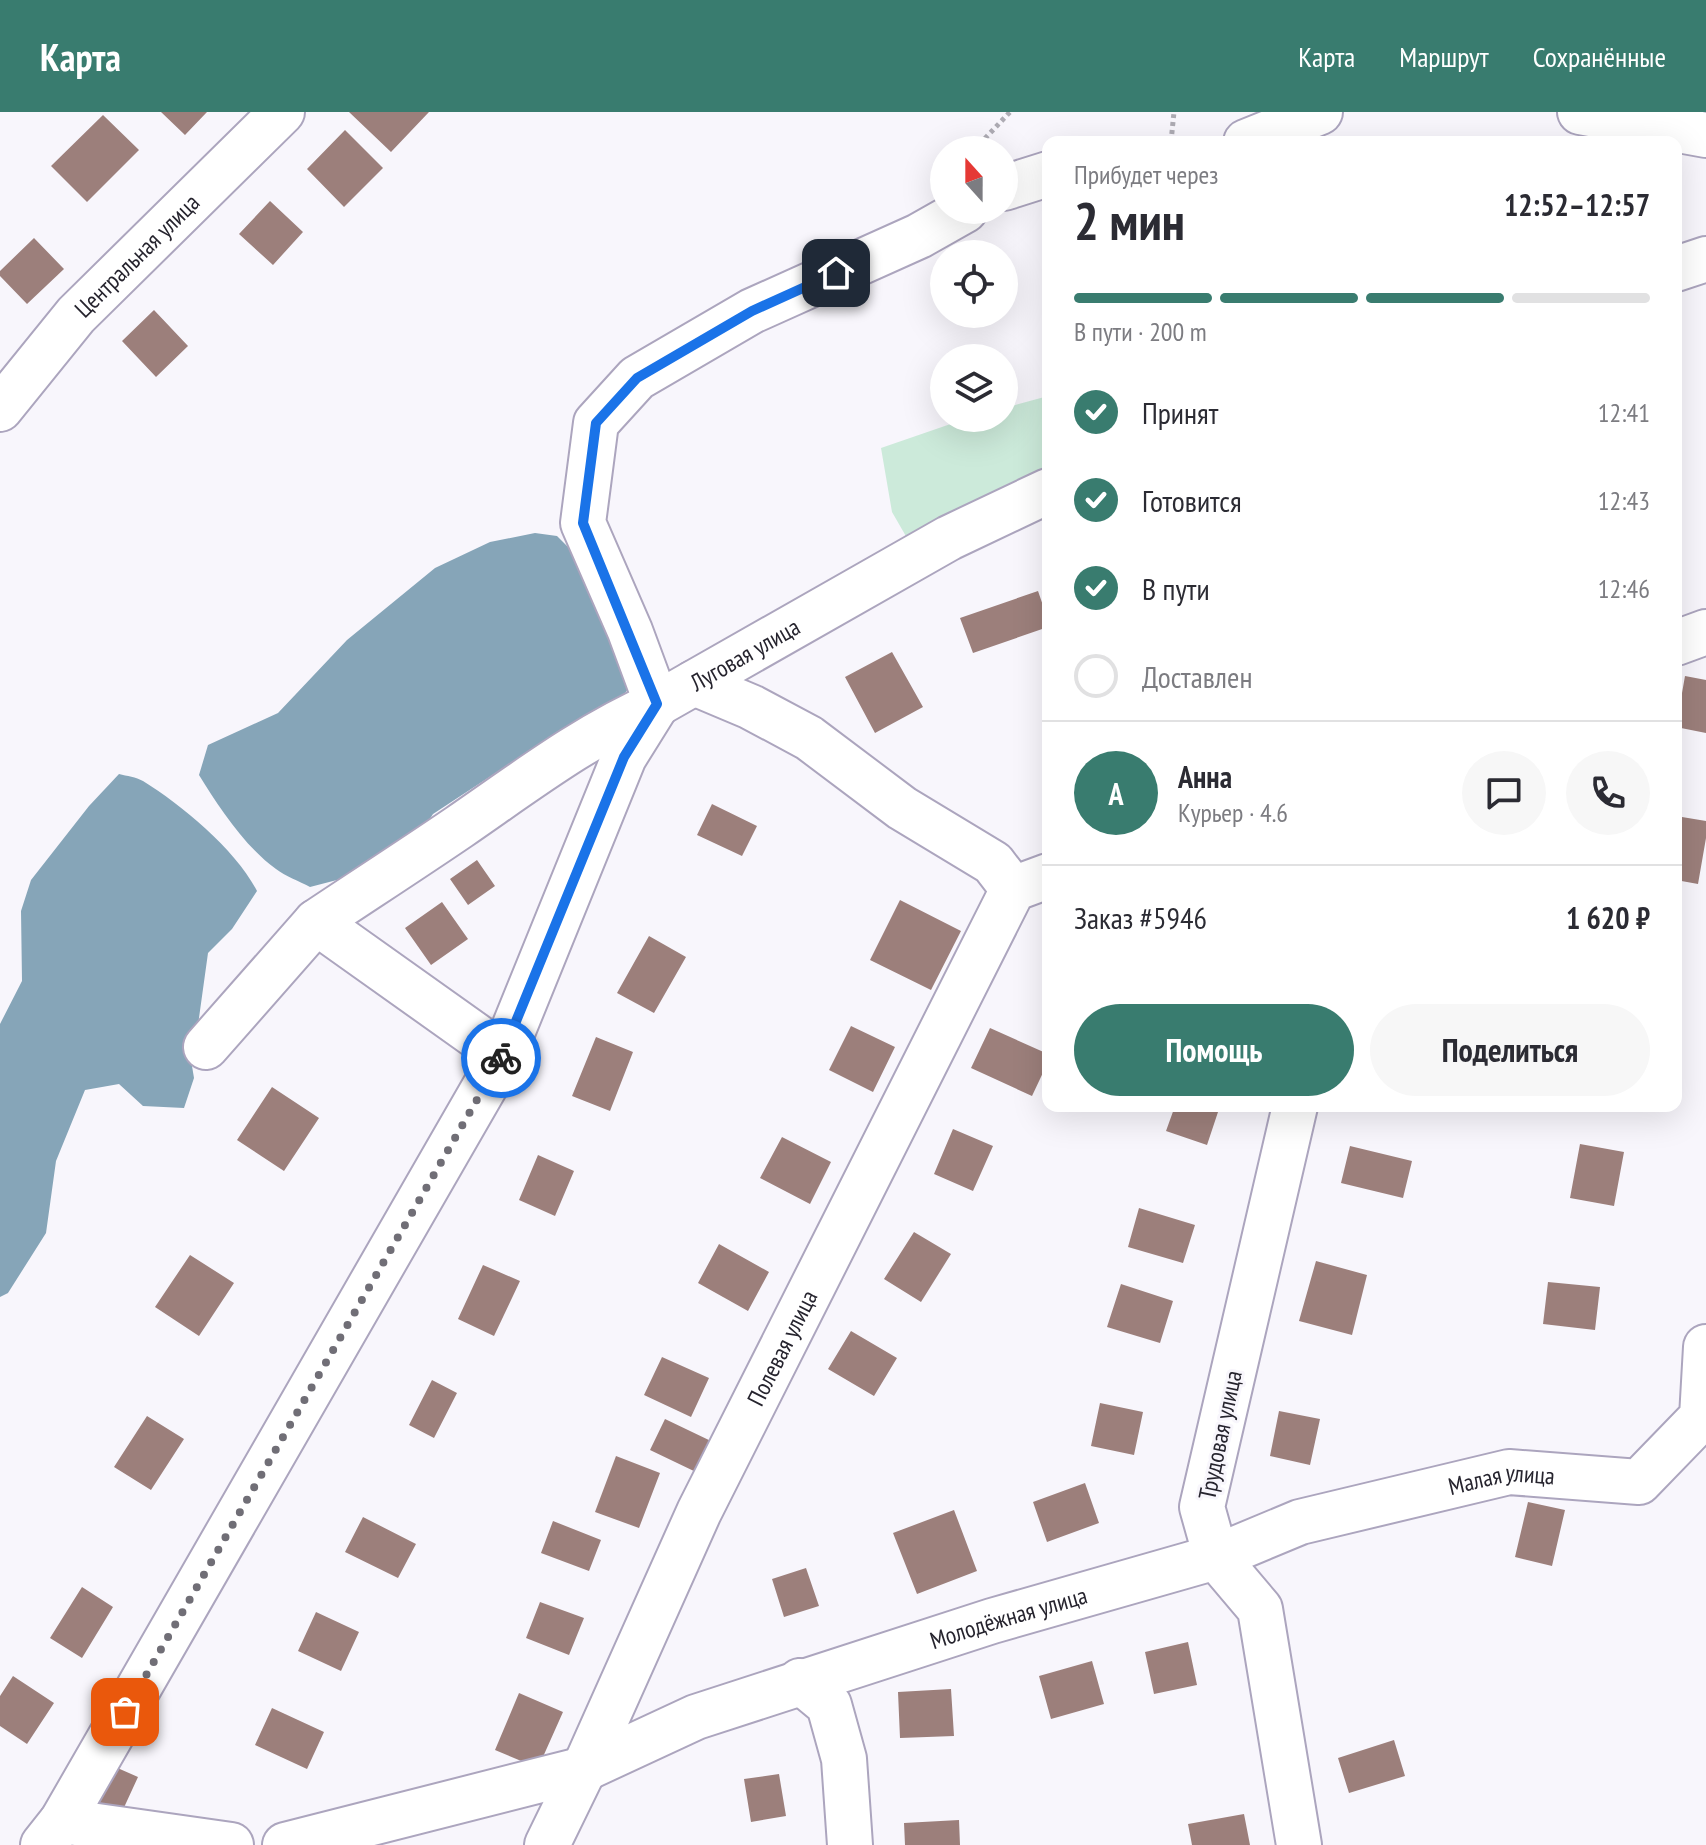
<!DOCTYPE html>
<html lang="ru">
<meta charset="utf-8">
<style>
:root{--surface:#fff;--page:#f7f7f7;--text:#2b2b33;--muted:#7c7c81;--line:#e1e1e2;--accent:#397c6f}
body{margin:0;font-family:"PT Sans Narrow",sans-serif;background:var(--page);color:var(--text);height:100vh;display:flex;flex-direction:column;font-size:30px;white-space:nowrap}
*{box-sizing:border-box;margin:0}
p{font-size:26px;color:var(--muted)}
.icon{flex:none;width:44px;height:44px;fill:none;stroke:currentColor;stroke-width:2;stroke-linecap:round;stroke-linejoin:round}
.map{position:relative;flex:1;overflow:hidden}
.side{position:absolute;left:1042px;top:24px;width:640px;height:976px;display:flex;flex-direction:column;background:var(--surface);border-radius:16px;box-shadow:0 8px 32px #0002}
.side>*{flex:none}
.needle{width:52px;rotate:339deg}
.tools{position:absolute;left:930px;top:24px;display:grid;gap:16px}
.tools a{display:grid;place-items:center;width:88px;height:88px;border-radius:50%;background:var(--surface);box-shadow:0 8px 32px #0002;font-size:40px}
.pin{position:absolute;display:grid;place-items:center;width:68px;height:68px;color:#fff;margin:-34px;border-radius:16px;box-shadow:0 4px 12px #0006}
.courier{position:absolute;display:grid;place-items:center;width:80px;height:80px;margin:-40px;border:6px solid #1a73e8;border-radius:50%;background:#fff;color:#222;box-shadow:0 2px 10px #0007}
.headline em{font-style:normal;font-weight:700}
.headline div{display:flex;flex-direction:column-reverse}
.headline{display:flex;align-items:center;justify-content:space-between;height:136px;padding:0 32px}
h1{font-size:52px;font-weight:700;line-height:60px}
.bar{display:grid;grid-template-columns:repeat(4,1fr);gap:12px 8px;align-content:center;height:96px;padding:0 32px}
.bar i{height:10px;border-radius:6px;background:var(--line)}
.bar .on{background:var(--accent)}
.bar p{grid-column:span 4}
.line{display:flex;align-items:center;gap:20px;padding:0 32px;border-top:2px solid var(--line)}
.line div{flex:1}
.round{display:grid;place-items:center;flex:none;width:84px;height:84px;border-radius:42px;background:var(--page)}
ol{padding:0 32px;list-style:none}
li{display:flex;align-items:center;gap:24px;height:88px}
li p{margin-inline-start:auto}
li .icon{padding:8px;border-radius:50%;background:var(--accent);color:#fff;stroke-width:4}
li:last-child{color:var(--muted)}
li i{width:44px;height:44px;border:4px solid var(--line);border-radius:50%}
.primary-button{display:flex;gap:16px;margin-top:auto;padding:16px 32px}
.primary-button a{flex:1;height:92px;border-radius:48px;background:var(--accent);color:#fff;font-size:32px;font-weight:700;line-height:92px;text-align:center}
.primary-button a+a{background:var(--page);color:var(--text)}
header{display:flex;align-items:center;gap:48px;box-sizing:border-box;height:112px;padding:0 40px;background:var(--accent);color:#fff}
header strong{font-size:38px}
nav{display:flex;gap:44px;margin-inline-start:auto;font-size:28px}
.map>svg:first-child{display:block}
.green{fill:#cceada}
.water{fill:#86a5b8}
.building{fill:#9c7f7b}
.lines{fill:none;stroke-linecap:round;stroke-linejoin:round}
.minor-casing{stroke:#aca5be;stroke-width:48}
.path{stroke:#adabb3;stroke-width:5;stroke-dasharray:4 4;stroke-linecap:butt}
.minor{stroke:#fff;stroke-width:44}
.done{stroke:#706e76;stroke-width:8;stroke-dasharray:0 14.4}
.route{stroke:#1a73e8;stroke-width:10}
.labels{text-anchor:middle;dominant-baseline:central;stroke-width:6;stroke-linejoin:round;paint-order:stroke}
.street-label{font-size:24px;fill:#26242e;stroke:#f8f6fc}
</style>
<header>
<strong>Карта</strong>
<nav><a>Карта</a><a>Маршрут</a><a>Сохранённые</a></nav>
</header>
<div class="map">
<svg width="1706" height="1733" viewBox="0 0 1706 1733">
<rect width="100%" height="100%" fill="#f8f6fc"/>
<path class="green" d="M1048 284V357L907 426 892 400 881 336 968 306H1004V296Z"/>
<path class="water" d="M535 421 557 424 582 449 629 576 614 595 573 623 523 643 433 702 416 728 356 763 310 775C299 769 285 764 276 757 246 736 218 694 199 663L208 633 278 601 347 528 435 456 490 430Z
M119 662C127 664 136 665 143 669 182 693 236 738 257 779L232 817 208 841 198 913 188 930 194 966 184 996 143 994 119 972 85 978 56 1049 46 1121 8 1181 0 1185V912L22 869 21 799 31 768 89 694Z"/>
<path class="building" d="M161 0H207L185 23Z
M349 0H429L391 40Z
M103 3 139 38 87 90 51 54Z
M345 18 383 56 344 95 307 57Z
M270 89 303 120 273 153 239 122Z
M34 126 64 157 27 192 0 164V159Z
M154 198 188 234 156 265 122 229Z
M1038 479 1048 508V515L973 541 960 506Z
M892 540 923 595 875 621 845 565Z
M1685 564 1706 568V621L1676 615Z
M712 692 757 714 742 744 697 723Z
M1676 704 1706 709V726L1698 772 1676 768Z
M477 748 495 774 468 793 450 767Z
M900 788 961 819 931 878 870 848Z
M442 790 468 827 431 853 405 816Z
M649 824 686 845 654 901 617 881Z
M851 914 895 935 873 980 829 958Z
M990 916 1048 942V950L1032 984 971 956Z
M596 925 633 940 610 999 572 984Z
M272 975 319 1006 284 1059 237 1028Z
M1175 994H1220L1207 1033 1166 1019Z
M953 1017 993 1034 973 1079 934 1062Z
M782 1025 831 1050 810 1092 760 1066Z
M1580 1032 1624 1040 1614 1094 1570 1086Z
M1350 1034 1412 1049 1403 1086 1341 1071Z
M538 1043 574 1059 555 1104 519 1088Z
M1139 1096 1195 1113 1183 1151 1128 1135Z
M914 1120 951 1142 921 1190 884 1167Z
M719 1132 769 1160 748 1199 698 1171Z
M190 1143 234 1171 199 1224 155 1195Z
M1316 1149 1367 1163 1352 1223 1299 1209Z
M483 1153 520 1169 494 1224 458 1207Z
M1548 1170 1600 1175 1595 1218 1543 1212Z
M1121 1172 1173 1189 1160 1231 1107 1215Z
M851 1219 897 1246 874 1284 828 1257Z
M662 1245 709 1266 691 1305 644 1283Z
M432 1268 457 1281 434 1326 409 1313Z
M1100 1291 1143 1300 1134 1343 1091 1334Z
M1279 1299 1320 1307 1310 1353 1270 1344Z
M147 1304 184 1327 151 1378 114 1355Z
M665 1307 713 1330 698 1361 650 1338Z
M616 1344 660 1361 639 1416 595 1400Z
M1085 1371 1099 1411 1047 1430 1033 1390Z
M1528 1390 1565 1398 1552 1454 1515 1445Z
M954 1398 977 1459 917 1482 893 1421Z
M363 1405 416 1432 398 1466 345 1440Z
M553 1409 601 1428 589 1459 541 1441Z
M806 1456 819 1494 784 1505 772 1467Z
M82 1475 113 1495 82 1546 50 1526Z
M540 1490 584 1506 569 1543 526 1526Z
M316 1500 359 1520 341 1559 298 1539Z
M1188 1530 1197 1573 1154 1582 1145 1540Z
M1092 1549 1104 1592 1051 1607 1039 1564Z
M13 1564 54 1591 27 1632 0 1614V1584Z
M951 1577 954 1624 900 1626 898 1580Z
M519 1581 563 1600 538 1656 495 1638Z
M272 1596 324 1620 307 1657 255 1633Z
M1394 1628 1405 1664 1349 1681 1338 1646Z
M113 1654 138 1665 121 1702 97 1692Z
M779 1662 786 1704 751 1710 744 1667Z
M1244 1702 1250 1733H1192L1188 1712Z
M959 1708 960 1733H905L904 1711Z"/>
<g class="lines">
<g class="minor-casing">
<g id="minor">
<path d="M1580 0 1706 23"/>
<path d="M1246 30 1320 0"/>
<path d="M1004 76 1048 62"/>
<path d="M1676 157 1706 147"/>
<path id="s1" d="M0 297 76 203 282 0"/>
<path d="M1676 531 1706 520"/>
<path d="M694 571 751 595 809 626 902 696 993 751 1013 777"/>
<path d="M657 592 630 519 583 411 596 311 637 266 752 199 919 124 965 98"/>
<path id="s2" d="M316 810C364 778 412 747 459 715 523 671 586 623 657 592L949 426 1048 379"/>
<path d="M206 935 316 810 503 943"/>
<path d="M1295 994 1202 1395 1216 1445 1260 1497 1299 1733"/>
<path d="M800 1569 829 1593 844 1647 850 1733"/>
<path d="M62 1709 231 1733"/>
<path d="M43 1733 62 1709 503 943 624 645 657 592"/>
<path id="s3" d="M285 1733 584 1657 696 1605 992 1509 1216 1445 1300 1410 1509 1360 1639 1370 1702 1305 1706 1235"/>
<path id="s4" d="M547 1733 584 1657 699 1400 1013 777 1048 764"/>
</g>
</g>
<path class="path" d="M1171 30 1174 0
M974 38 1010 0"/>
<use href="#minor" class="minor"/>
</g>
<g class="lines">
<path class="done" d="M125 1600 501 946"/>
<path class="route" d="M501 946 624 645 657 592 583 411 596 311 637 266 752 199 836 161"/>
</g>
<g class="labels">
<g class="street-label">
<text stroke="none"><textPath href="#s1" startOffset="206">Центральная улица</textPath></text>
<text stroke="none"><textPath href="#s2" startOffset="506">Луговая улица</textPath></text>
<text stroke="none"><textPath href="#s4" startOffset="550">Полевая улица</textPath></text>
<text transform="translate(1220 1323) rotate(-78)">Трудовая улица</text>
<text stroke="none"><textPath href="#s3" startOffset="1274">Малая улица</textPath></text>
<text stroke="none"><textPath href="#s3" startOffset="760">Молодёжная улица</textPath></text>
</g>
</g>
</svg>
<div class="tools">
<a><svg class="needle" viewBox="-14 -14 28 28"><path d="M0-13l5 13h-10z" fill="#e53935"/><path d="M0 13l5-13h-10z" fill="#7c7c81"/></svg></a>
<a><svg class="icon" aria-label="locate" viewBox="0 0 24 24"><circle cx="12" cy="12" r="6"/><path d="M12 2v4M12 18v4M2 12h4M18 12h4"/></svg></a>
<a><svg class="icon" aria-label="layers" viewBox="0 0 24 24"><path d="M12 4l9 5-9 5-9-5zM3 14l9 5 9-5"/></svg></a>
</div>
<div class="pin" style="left:125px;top:1600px;background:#ea580c"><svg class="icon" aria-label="bag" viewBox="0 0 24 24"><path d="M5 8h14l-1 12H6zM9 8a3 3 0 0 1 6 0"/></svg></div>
<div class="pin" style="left:836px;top:161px;background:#1f2937"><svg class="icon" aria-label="home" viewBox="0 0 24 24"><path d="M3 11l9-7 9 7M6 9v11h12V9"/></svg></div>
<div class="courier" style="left:501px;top:946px"><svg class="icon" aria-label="bike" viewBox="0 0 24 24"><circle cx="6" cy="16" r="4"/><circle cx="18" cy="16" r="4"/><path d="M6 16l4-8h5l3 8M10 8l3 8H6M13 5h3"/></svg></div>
<section class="side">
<div class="headline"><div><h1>2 мин</h1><p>Прибудет через</p></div><em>12:52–12:57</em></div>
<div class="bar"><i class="on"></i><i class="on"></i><i class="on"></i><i></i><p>В пути · 200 m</p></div>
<ol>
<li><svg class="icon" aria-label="check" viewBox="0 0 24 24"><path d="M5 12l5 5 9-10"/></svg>Принят<p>12:41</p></li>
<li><svg class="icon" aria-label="check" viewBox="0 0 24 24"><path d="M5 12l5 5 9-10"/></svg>Готовится<p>12:43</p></li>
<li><svg class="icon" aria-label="check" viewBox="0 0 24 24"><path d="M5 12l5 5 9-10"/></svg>В пути<p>12:46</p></li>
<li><i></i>Доставлен</li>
</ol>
<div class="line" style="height:144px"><b class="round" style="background:var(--accent);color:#fff">А</b><div><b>Анна</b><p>Курьер · 4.6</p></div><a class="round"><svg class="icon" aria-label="chat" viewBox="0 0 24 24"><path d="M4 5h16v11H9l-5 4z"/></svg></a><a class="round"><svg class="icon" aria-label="phone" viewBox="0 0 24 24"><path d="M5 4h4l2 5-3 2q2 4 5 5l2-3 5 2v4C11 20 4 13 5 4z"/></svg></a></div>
<div class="line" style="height:104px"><div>Заказ #5946</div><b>1 620 ₽</b></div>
<div class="primary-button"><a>Помощь</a><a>Поделиться</a></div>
</section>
</div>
